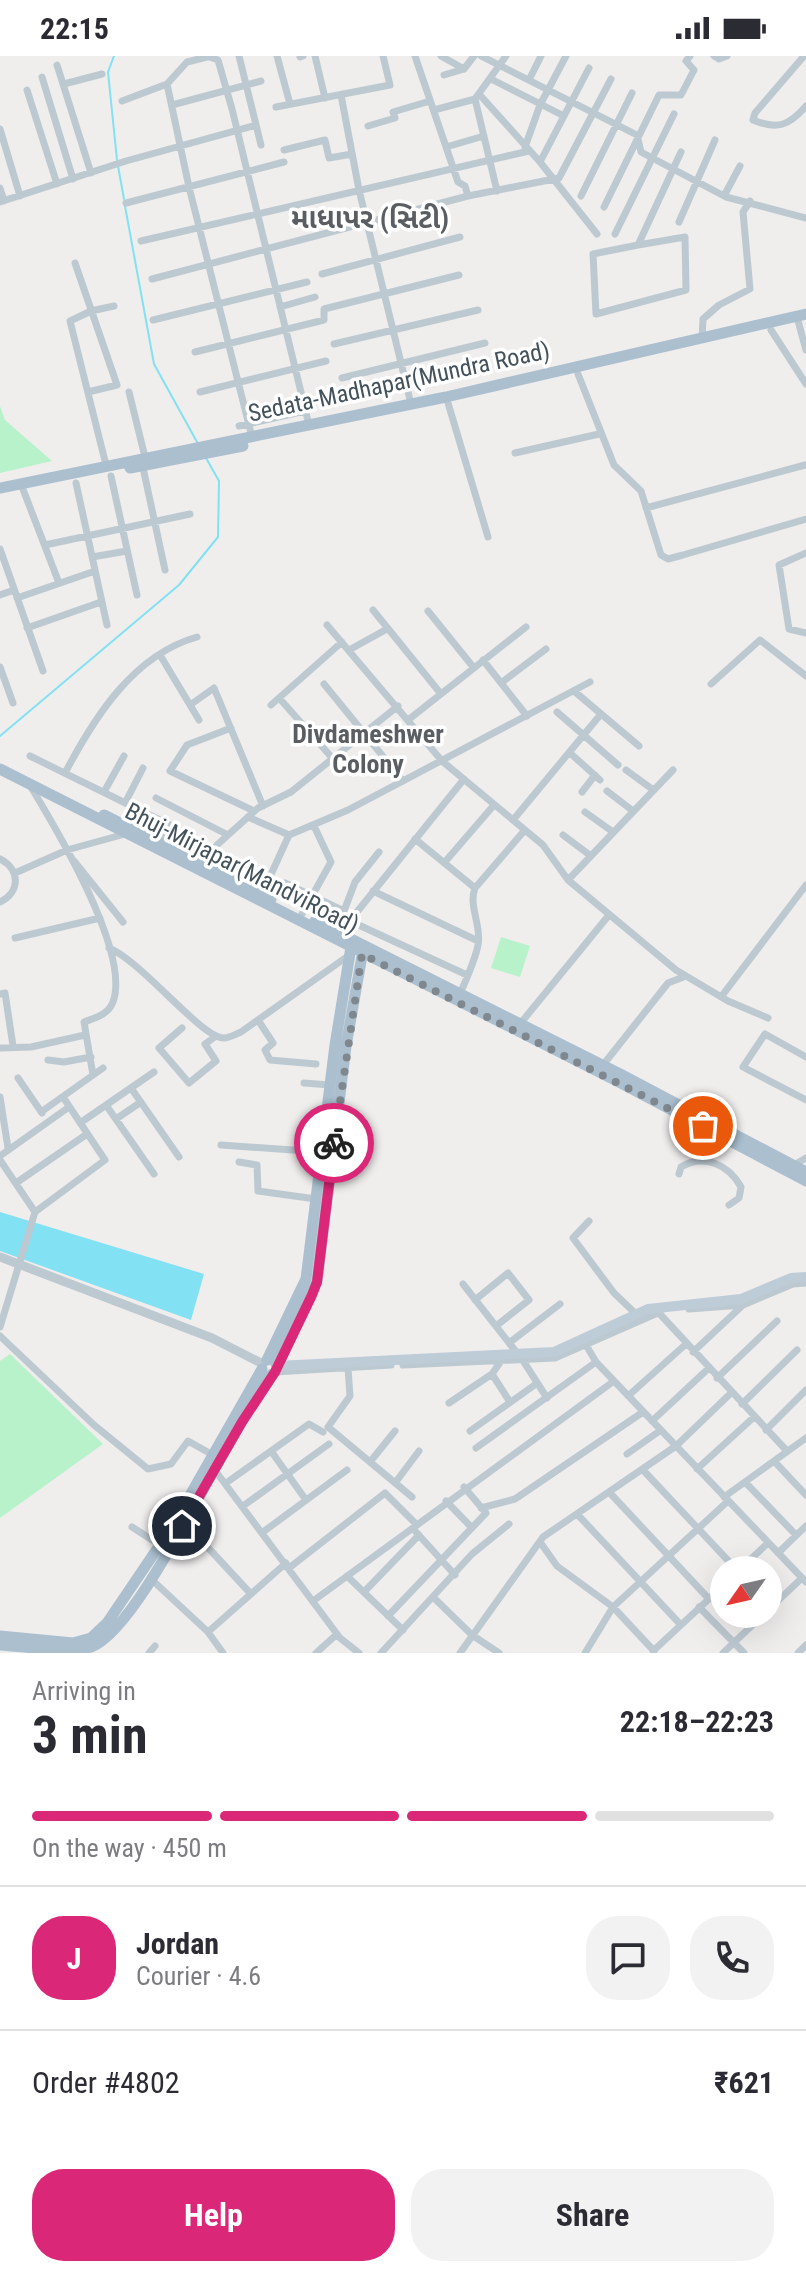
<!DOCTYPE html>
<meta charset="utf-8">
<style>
:root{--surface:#fff;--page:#f2f2f3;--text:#2b2b33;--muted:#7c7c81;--line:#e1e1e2;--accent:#db2777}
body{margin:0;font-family:"Roboto Condensed","Noto Sans Gujarati",sans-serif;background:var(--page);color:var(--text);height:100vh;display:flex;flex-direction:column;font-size:30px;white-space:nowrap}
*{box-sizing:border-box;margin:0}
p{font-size:26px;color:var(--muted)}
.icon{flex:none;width:44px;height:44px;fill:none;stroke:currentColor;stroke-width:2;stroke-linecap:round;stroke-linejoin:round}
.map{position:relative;height:1597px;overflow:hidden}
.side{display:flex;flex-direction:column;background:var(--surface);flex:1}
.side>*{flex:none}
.needle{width:52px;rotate:236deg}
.controls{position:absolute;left:710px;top:1500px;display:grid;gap:16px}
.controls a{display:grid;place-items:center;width:72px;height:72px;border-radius:50%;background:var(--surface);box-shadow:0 8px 32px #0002;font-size:40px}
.pin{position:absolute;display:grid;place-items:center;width:68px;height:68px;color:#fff;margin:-34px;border:4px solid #fff;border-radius:50%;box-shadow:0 2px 8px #0007}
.courier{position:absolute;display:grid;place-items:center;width:80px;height:80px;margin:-40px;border:6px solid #db2777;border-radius:50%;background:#fff;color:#222;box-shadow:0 2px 10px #0007}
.head em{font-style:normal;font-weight:700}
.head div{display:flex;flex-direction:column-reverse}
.head{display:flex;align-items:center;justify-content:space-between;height:136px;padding:0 32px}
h1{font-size:52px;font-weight:700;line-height:60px}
.bar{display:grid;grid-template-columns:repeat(4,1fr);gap:12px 8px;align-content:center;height:96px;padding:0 32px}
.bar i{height:10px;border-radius:6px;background:var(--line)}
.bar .selected{background:var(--accent)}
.bar p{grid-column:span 4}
.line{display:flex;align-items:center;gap:20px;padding:0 32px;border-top:2px solid var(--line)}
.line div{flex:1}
.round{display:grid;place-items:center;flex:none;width:84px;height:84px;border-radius:32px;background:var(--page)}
.action{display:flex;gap:16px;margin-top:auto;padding:16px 32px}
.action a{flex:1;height:92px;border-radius:32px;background:var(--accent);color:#fff;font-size:32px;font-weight:700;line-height:92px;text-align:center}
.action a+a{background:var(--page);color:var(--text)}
.status{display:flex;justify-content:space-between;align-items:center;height:56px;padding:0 40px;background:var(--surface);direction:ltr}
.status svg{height:22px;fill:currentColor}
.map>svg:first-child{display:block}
.green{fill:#b8f2cb}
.water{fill:#82e1f2}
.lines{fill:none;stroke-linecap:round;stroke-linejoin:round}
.stream{stroke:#82e1f2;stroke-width:2}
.minor{stroke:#bdc9d1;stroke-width:7}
.tertiary{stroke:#bdc9d1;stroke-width:9}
.secondary{stroke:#beccd8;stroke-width:10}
.primary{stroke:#abbfcf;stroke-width:11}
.done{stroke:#80888f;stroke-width:8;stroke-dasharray:0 14.4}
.route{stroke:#db2777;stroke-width:10}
.labels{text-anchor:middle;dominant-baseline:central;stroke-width:7;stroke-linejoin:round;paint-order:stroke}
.street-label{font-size:24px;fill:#44525c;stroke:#fff}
.neighbourhood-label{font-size:26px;font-weight:bold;fill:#5a5e63;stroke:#fff}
.quarter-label{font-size:28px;font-weight:bold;fill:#5a5e63;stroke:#fff}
</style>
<div class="status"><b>22:15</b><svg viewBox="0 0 49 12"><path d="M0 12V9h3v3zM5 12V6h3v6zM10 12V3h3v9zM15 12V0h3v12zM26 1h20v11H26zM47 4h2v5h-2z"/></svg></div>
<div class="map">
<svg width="806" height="1597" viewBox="0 0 806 1597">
<rect width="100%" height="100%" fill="#f0eded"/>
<path class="green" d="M0 350 5 364 52 405 0 417Z
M501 881 530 890 520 921 491 912Z
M10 1298 103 1388 0 1462V1305Z"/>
<path class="water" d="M0 1156 204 1218 191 1264 0 1195Z"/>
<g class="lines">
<path class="stream" d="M114 0 108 16 117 104
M118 110 124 143
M125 150 154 308 197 386
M0 680 179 529 218 481 219 425 206 402"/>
<path class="minor" d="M207 0 218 4 232 53 309 369
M239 0 261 89
M277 0 290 48
M315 0 325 42
M415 0 458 126 465 130 468 140
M441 0 464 13
M481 0 637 79 641 96 726 141 806 162
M714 0 719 3 727 0
M804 0 755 57 753 64C777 74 789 70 806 50
M300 1 303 0
M57 9 91 117
M444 19 464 13 474 0
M42 21 73 123
M491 23 564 60
M529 24 541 0
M64 28 102 18
M167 28 189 131 252 381
M27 34 57 128
M479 38 540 106 597 178
M341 39 359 134 411 348
M475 43 497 135
M122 45 167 28 187 6 207 1
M172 49 261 25
M276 51 390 29 383 0
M434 54 475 43 506 0
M368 70 395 62 393 56 430 45
M0 73 20 140
M446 91 484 80
M525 91 540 49 566 0
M284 94 325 84 329 102 352 98
M540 106 589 12
M0 132 4 145
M581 140 632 37
M724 140 740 110
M0 146 126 105 256 69
M126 147 284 106
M604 151 659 39H681L694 14 686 5 690 0
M679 166 715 84
M615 178 674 58
M141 185 529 95
M638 189 685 181 686 234 596 258 593 198 638 189 681 96
M75 207 117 329 88 336
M322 218 460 181
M152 223 468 140 559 122 611 23
M280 251 315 241
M797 261 806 294
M153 264 307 226
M771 274 806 328
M702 283 703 263 719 249 750 233 743 156 750 145
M334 288 478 254
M195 296 324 264V253L459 219
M578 318 614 409 641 435 661 499 668 503 683 499 806 463
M342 322 485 287
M129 336 145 401
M200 336 326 305
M448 347 488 481
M239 370 305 355
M515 397 599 378
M142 407 165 514
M106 409 70 265 91 255 114 250
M111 420 137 539
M76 427 107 569
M21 428 59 527
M646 452 805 409
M45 489 190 458
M0 493 43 615
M806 497 779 509 789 573 806 577
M92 501 127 495
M0 539 14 534
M17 542 95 515
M373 554 441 638
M428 555 474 612
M327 569 442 705 543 789 568 824 676 914 728 945 768 962
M27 572 101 546
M349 594 387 573
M160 599 199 664
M483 604 527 660
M0 611 13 647
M501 627 546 593
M324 628 403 725
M711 628 760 584 806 620
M574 635 639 690
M280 643 334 704
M190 649 214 632 263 750
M271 649 342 586
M557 656 618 709
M408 664 526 571
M231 672 187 689 170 715 254 755
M570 697 600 724
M30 700 170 769 161 787
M626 714 652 733
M65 717C94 662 133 599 197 581
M31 731C57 774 131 897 113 946 108 959 95 962 84 966L93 1019
M607 735 633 755
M104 736 124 700
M582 736 595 719
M156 742 228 779
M125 747 143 712
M585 756 613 776
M248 761 289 779
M513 764 601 658
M563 779 591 800
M415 783 475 832
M0 803C20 813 21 836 0 846
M74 805 123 866
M198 806 258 752 291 736 398 650
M444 807 494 749
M15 817 67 794 125 778
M568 824 673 714
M285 827 344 855 355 826 379 796
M373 835 478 885
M262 838 289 779 348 754 590 626
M302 858 331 806 314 770
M350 865 467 919
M340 877 464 723
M15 882 100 862
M109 892C143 906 201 982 224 982 229 982 236 978 241 976L348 900
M0 938 5 937 13 990
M460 938C466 923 475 905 478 889 482 870 468 850 475 832L525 774
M721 941 806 829
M258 964 273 987 265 994 270 1004 316 1008
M520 968 609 859
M182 972 159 992 189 1027 216 1005 205 988 216 980
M0 992 31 991 85 979
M806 1001 765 978 743 1011 806 1044
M48 1004 64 1006 91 1001
M603 1009 668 927 686 920
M18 1022 42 1057
M304 1027 330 1029
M131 1032 179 1101
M0 1041 8 1092
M106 1049 154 1118
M41 1056 103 1012
M116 1063 141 1046
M80 1067 154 1016
M221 1089 321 1096
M0 1100 69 1051
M0 1104 35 1156
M239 1106 257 1109 258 1135 316 1143
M794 1109 806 1102
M679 1118 681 1111C704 1097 729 1109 741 1131L739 1142 729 1149
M16 1127 87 1078
M589 1165 573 1182 614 1237 636 1258
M463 1228 517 1297
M475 1244 508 1217 529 1244 496 1270
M689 1253 743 1249 793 1228 806 1227
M658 1256 787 1395
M0 1271 35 1156 105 1104 63 1041
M0 1280 94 1369 148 1413 171 1408 188 1385 213 1399
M509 1287 560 1248
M586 1289 596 1306 806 1526
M693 1296 743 1249
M522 1303 547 1342
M403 1309 555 1302 660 1256
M348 1312 350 1340 328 1371 412 1441
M275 1316 391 1309
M492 1318 510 1346
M717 1322 777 1265
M628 1340 686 1288
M449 1347 492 1318 501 1305
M742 1348 797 1294
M652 1365 709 1312
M766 1374 806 1334
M470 1375 536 1328
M476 1392 596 1306
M271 1395 306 1444
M627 1398 661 1374
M774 1405 806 1439
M370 1406 395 1375
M214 1413 340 1582 359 1597
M697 1413 754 1361
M643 1414 737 1514
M745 1426 796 1479
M226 1427 309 1368 323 1376
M395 1427 419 1395
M610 1437 709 1543
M724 1441 806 1382
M446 1445 472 1472
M243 1450 329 1388
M481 1452 515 1443 643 1356
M578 1459 680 1568
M182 1470 200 1483 251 1538
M132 1471 160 1489
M263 1476 347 1414
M416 1476 455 1519
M540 1486 557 1510 613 1551 654 1595
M778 1497 806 1470
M289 1512 385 1437 416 1468
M739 1514 768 1487
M347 1520 403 1574
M150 1522 208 1576 223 1597
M364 1536 419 1479
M434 1542 472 1579 499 1597
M313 1545 614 1325
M699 1551 744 1597
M768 1554 802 1522
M388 1560 486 1457 464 1431
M208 1576 286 1507
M653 1595 724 1529
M149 1597 155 1590
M316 1597 337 1578
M381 1597 472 1498 509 1468
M460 1597 543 1481 676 1390 731 1337
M585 1597 613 1551 728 1445
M723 1597 764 1558
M798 1597 806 1589"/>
<path class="tertiary" d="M0 1201 212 1282 263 1308"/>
<path class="secondary" d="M277 1310 554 1296 648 1253 741 1243 791 1222 806 1221"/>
<path class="primary" d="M130 412 243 390
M0 432 446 341 806 258
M0 713 619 1026 806 1125
M104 759 271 843
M315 865 622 1019 806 1116
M267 1304 306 1223 335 989 352 885
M276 1308 317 1226 346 990 363 894
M0 1580 73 1587 91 1582 107 1567 172 1471 262 1313
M0 1589C29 1591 63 1597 91 1591 143 1572 229 1370 272 1318"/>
</g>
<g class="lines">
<path class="done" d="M334 1087 362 898 703 1070"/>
<path class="route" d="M182 1470 242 1366 275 1316 312 1239 317 1226 334 1087"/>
</g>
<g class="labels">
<g class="street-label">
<text transform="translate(399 326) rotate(-12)">Sedata-Madhapar(Mundra Road)</text>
<text transform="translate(242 812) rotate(27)">Bhuj-Mirjapar(MandviRoad)</text>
</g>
<g class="neighbourhood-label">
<text x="368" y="678">Divdameshwer<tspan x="368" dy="30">Colony</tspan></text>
</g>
<g class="quarter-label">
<text x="370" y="162">માધાપર (સિટી)</text>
</g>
</g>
</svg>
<div class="controls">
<a><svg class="needle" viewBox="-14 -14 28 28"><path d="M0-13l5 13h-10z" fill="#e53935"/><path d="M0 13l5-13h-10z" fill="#7c7c81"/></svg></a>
</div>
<div class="pin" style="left:703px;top:1070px;background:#ea580c"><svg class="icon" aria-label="bag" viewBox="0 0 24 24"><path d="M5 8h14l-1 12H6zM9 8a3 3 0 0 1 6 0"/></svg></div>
<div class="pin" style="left:182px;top:1470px;background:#1f2937"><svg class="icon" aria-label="home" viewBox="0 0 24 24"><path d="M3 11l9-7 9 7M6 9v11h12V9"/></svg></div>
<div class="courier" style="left:334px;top:1087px"><svg class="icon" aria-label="bike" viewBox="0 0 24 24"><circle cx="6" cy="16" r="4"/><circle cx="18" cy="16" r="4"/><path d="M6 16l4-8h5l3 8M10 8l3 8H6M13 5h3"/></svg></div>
</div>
<section class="side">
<div class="head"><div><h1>3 min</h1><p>Arriving in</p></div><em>22:18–22:23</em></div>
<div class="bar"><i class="selected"></i><i class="selected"></i><i class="selected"></i><i></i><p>On the way · 450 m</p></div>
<div class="line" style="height:144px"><b class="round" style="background:var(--accent);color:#fff">J</b><div><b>Jordan</b><p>Courier · 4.6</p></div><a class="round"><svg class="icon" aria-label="chat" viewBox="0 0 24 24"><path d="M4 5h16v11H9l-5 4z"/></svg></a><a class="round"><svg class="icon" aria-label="phone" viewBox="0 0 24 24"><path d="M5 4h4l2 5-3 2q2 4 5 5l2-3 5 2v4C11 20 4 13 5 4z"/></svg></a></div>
<div class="line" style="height:104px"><div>Order #4802</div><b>₹621</b></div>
<div class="action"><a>Help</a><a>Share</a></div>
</section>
